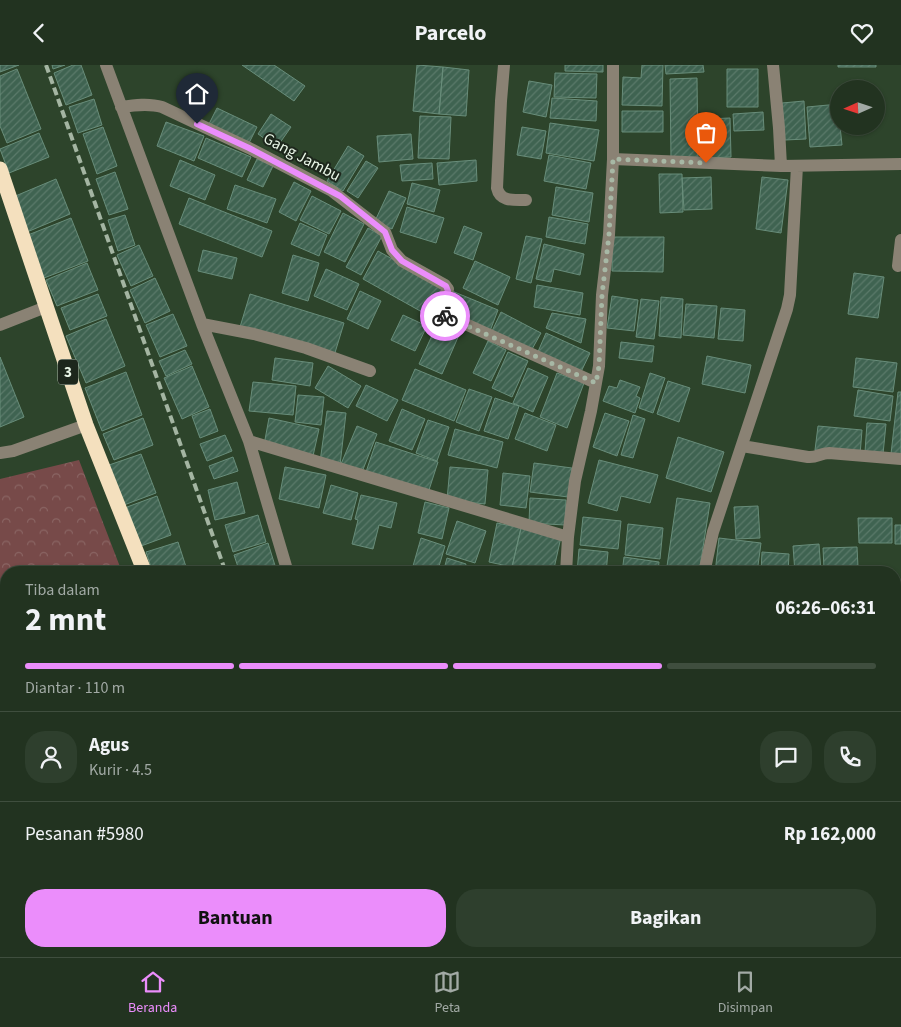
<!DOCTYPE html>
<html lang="id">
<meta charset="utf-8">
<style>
:root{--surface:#223320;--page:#2e3f2d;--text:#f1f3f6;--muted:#a2aaa5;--line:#3f4e3e;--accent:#eb8dfb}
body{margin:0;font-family:"Source Sans 3",sans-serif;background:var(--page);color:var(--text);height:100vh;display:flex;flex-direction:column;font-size:19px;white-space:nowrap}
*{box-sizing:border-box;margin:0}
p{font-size:16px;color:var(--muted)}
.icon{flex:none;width:28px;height:28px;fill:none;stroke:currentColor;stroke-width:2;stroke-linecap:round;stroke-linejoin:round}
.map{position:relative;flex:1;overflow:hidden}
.details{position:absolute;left:0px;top:501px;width:901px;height:391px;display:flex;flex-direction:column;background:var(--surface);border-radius:20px 20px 0 0;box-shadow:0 1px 4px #0004,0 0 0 1px var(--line)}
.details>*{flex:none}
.needle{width:32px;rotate:267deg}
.fabs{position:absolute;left:830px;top:15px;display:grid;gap:10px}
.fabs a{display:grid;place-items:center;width:55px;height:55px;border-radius:50%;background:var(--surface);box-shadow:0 1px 4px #0004,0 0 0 1px var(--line);font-size:25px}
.pin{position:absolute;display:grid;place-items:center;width:42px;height:42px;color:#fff;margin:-51px -21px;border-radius:50% 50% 50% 0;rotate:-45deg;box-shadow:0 0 5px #0007}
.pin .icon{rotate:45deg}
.courier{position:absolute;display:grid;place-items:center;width:50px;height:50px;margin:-25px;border:4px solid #eb8dfb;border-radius:50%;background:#fff;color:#222;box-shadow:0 1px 6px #0007}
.summary em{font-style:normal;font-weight:700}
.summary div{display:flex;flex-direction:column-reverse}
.summary{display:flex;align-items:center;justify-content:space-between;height:85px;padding:0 25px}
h1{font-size:32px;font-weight:700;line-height:38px}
.bar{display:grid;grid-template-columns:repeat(4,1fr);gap:8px 5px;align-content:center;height:60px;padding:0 25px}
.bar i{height:6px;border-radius:4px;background:var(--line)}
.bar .current{background:var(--accent)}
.bar p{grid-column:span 4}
.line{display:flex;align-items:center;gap:12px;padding:0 25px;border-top:1px solid var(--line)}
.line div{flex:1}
.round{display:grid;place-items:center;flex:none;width:52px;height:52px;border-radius:20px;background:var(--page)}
.cta{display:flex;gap:10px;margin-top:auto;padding:10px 25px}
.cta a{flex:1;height:58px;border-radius:20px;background:var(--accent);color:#111;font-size:20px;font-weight:700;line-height:58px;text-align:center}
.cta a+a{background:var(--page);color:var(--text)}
header{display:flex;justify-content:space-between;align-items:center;height:65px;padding:0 25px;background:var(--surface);font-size:22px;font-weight:700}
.dock{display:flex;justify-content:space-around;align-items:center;height:70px;border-top:1px solid var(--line);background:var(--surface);font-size:14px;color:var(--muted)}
.dock a{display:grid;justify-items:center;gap:2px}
.dock .current{color:var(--accent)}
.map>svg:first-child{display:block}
.forest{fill:url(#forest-crowns)}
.building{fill:url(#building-hatch);stroke:#688d7a}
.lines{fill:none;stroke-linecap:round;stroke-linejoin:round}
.minor{stroke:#8a8274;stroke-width:12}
.highway{stroke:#f4e0be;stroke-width:15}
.rail{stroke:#a4b5a2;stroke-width:4;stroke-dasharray:8 4;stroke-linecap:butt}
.done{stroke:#a7b8a5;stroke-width:5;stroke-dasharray:0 9}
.route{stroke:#eb8dfb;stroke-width:6}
.labels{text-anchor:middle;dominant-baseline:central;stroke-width:4;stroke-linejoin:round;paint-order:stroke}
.shield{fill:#1d271c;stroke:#acb8aa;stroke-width:1}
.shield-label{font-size:15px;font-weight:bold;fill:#e9f6e7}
.street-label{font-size:16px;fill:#e9f6e7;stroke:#1d271c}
</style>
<header><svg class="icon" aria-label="back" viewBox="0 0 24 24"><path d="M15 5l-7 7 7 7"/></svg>Parcelo<svg class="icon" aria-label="heart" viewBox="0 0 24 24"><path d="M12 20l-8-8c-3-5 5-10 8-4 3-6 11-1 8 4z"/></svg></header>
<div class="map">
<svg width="901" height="892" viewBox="0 0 901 892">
<defs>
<pattern id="forest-crowns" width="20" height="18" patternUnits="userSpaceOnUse" patternTransform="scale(1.25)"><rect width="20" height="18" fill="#774a49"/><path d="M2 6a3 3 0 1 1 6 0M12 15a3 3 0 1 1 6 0" fill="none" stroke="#8a6563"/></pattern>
<pattern id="building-hatch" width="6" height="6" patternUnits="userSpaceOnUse" patternTransform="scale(1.25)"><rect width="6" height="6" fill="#3f6351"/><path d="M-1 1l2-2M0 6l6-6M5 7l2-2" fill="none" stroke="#5b7a6a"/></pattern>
</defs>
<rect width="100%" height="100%" fill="#2d442b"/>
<path class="forest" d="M79 395 122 507 6 508V886H263L265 892H0V414Z"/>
<path class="building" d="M0 0H19L0 7Z
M52 0H65L53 4Z
M73 0H81L92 30 66 40 54 8Z
M242 0H274L305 21 294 36Z
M417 0 443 2 439 49 413 46Z
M565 0H603V7L565 6Z
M642 0H663L662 41 622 40 623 12 641 13Z
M665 0H703L704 7 666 9Z
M838 0H876V2H838Z
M443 2 469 5 466 51 439 49Z
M17 4 41 64 7 78 0 61V11Z
M727 4H758V42H727Z
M555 8 597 9 596 33 554 32Z
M697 13 698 95H671L670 14Z
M529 16 552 20 546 52 523 47Z
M552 33 597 36 596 56 550 53Z
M94 34 102 60 78 68 69 42Z
M804 36 806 74 785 75 782 38Z
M839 39V61H840L842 80 810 82 807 42Z
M217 43 257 62 248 80 208 61Z
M622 46H663V67H622Z
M763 47 764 65 734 66 733 49Z
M271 49 291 62 277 82 258 69Z
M420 51 451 52 449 94 418 93Z
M730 53 731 92 707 93 706 54Z
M166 57 204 71 194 96 157 81Z
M550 58 599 65 594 96 546 88Z
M103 62 117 101 97 109 83 69Z
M522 62 546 66 541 94 517 90Z
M39 68 49 92 9 108 0 84Z
M411 69 413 94 379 97 377 71Z
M206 73 251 92 242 112 198 93Z
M348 81 364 91 343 126 327 116Z
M549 90 591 98 586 124 544 116Z
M257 94 273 101 263 122 247 115Z
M180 95 215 110 205 135 170 121Z
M476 95 477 116 439 120 437 98Z
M366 96 378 103 358 133 347 126Z
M432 98 433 114 402 116 400 100Z
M115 107 128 144 109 150 96 114Z
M659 109H682L683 147 660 148Z
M711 112 712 144 684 145 682 113Z
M762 112 788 115 781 168 756 164Z
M56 114 70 149 27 167 13 132Z
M294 117 311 126 296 156 279 147Z
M412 118 440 125 434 147 407 139Z
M235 120 276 134 267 158 227 144Z
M556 122 593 128 589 157 552 150Z
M389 126 406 133 392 164 375 156Z
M312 131 341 146 329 169 300 155Z
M189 133 272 166 262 192 179 159Z
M407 142 444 153 436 178 400 167Z
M343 148 364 159 345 197 324 187Z
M125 150 135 180 118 186 108 155Z
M549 152 588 159 585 179 546 172Z
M71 153 88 196 44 213 28 170Z
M300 158 327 170 319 191 291 179Z
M464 161 482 168 473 195 454 188Z
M368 163 382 171 361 210 346 202Z
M526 171 542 174 531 218 516 214Z
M612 172H664L663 207 612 206Z
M544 179 584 189 580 210 554 204 551 217 536 214Z
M139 180 153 211 131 221 117 190Z
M203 185 237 193 232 214 198 206Z
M378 186 446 224 431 252 363 214Z
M293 190 319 198 308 236 282 228Z
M475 196 510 212 498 240 463 223Z
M87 198 98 225 57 241 46 215Z
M326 204 359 219 347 245 314 231Z
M854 208 884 212 878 253 848 249Z
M155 213 170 246 145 258 130 225Z
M537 220 583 228 580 250 534 242Z
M360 226 381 236 368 264 347 254Z
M452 226 498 245 490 266 444 247Z
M98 229 107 251 70 265 61 243Z
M250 229 344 258 334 291 240 262Z
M612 231 638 235 634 266 607 263Z
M661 232 683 234 681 273 659 271Z
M641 234 659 236 654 274 636 272Z
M686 239 717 241 714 273 683 270Z
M721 243 745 245 743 276 718 274Z
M501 247 541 268 531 286 492 266Z
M552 248 586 254 581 278 546 263Z
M173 249 187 281 160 292 146 260Z
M403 250 427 261 415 286 391 275Z
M440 253 462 263 442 309 419 299Z
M106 254 125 301 86 318 66 271Z
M546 268 590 288 580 309 537 289Z
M488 276 506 285 491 316 473 308Z
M621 277 654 281 652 297 619 293Z
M185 285 192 299 166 311 159 296Z
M508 287 528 296 512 332 492 323Z
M707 291 751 300 745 328 702 319Z
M0 292 24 352 0 362Z
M275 293 313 298 310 321 272 315Z
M856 293 897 298 893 327 853 322Z
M192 301 209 342 182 354 164 313Z
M328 301 361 321 348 343 315 323Z
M528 303 548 312 533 347 513 338Z
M415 304 466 325 454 356 402 335Z
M126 307 142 350 102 366 85 323Z
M557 308 584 318 567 363 540 352Z
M650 308 665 313 653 348 639 343Z
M620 315 640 322 636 331 640 333 635 348 603 336 609 321 617 323Z
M668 316 690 323 679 357 657 349Z
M253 317 296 321 293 350 249 346Z
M366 320 398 335 387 356 356 341Z
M469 324 492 332 479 366 456 357Z
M858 325 893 331 890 356 854 351Z
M898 327H901V390L891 389Z
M298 330 324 332 321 360 295 357Z
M495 333 519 341 508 374 484 366Z
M210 344 218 366 200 373 192 351Z
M402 344 425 354 412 385 389 376Z
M327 346 346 348 340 400 320 397Z
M525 348 556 360 547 386 515 374Z
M605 348 629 356 617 391 593 382Z
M633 350 645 354 633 393 621 390Z
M143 353 153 380 114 395 103 369Z
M269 353 319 364 313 391 264 380Z
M428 355 449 362 437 396 416 388Z
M867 358 886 359 883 389 865 387Z
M357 361 377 369 362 407 341 399Z
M818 361 862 365 860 390 815 385Z
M455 364 503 377 497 403 448 390Z
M225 370 232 386 207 396 200 379Z
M678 372 724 387 711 427 666 413Z
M376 377 438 397 428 428 366 407Z
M141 389 156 428 124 440 109 400Z
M233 392 238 406 214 414 209 401Z
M599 395 658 410 650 438 621 431 617 446 588 438Z
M534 398 572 403 568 432 530 427Z
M285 402 326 410 319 443 279 434Z
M450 402 488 405 485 439 447 435Z
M503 408 530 411 526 443 500 440Z
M237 417 245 448 215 455 208 425Z
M331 420 358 428 351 455 323 448Z
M361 430 397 438 391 463 379 460 373 484 352 479 358 455 355 454Z
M157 431 171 470 141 481 127 442Z
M530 433 566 435 565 460 529 458Z
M677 433 710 438 699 508H666Z
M425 437 449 443 442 474 418 468Z
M758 441 760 473 736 474 734 442Z
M258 450 266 477 233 487 225 460Z
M583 452 621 456 618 484 580 480Z
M858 453H892V478H859Z
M457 456 486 466 475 498 446 489Z
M497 458 521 463 512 502 489 497Z
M628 459 663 463 660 494 625 490Z
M895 460H901V479H895Z
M521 463 561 472 553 508H537L512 502Z
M421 473 445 481 437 508H411Z
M719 473 761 478 757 508H715Z
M178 477 188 508H153L146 487Z
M268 478 277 507 240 508 234 490Z
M819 479 821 508H795L793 481Z
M857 482 858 502 824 504 823 483Z
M579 484 608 487 606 508H577Z
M762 487 789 489 788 508H761Z
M624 492 659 497 658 508H622Z
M447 493 466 499 464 508H443Z
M468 502 489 508H467Z
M895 518H901V553H895Z
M895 578H901V601H895Z
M895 603H901V625H895Z
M899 676 901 677V730L895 728V694Z
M895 745 901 746V779L895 778Z
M895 814H901V858H895Z
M303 886H332L317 892H305Z
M423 886H462V892H423Z
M466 886H512V892H466Z
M514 886H549V892H514Z"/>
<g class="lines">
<path class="minor" d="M106 0 202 259 249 376 288 508
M504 0 501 36 497 123C500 137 514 135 526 135
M773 0 779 63 781 101
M121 42C134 40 149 38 162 42L249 83 332 126 385 167 392 185 402 196 445 220 448 224 439 242 441 248 596 318
M613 94 781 101 901 99
M898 201 901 175
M202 259 254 269 306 283 370 306
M0 260 46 242
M249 376 568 472
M742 381 808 392C817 393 820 388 829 388L901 394
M0 388 13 386 86 360
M566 508 568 472 575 416 591 346 599 301 602 230 609 170 613 94V0
M704 508 713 467 787 244 790 230 797 101
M895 559H901
M895 782H901
M406 886 410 892
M749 886V892
M862 886V892
M114 892 125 886
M341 892 352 886"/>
<path class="highway" d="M0 104 86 360 145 508
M294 886 297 892"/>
<path class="rail" d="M46 0 226 508
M352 886 354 892"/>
</g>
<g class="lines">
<path class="done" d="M445 251 596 318 599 301 602 230 609 170 613 94 706 98"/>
<path class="route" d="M197 59 249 83 340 131 385 167 392 185 402 196 446 221 448 226 440 242V247L445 251"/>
</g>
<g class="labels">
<rect class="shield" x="58" y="294.5" width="20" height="25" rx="4"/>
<g class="shield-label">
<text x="68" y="307">3</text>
</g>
<g class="street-label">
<text transform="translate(302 92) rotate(28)">Gang Jambu</text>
</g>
</g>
</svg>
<div class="fabs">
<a><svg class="needle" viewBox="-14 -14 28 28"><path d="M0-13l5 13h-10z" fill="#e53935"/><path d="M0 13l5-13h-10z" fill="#a2aaa5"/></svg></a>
</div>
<div class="pin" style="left:706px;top:98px;background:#ea580c"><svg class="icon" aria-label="bag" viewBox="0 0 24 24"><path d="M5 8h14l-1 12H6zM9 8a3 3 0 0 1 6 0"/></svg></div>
<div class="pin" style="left:197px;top:59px;background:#1f2937"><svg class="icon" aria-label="home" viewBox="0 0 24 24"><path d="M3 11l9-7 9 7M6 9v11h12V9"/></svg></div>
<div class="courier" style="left:445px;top:251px"><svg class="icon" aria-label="bike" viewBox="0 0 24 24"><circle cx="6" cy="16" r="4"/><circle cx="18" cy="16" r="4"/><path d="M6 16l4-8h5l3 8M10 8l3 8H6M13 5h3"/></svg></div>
<section class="details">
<div class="summary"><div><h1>2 mnt</h1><p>Tiba dalam</p></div><em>06:26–06:31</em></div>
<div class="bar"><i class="current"></i><i class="current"></i><i class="current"></i><i></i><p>Diantar · 110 m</p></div>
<div class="line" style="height:90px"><a class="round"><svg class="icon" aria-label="person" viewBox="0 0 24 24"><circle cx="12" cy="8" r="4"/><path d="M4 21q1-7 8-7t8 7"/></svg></a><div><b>Agus</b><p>Kurir · 4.5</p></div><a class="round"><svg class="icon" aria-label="chat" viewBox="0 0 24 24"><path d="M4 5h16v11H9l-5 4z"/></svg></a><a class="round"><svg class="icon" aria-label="phone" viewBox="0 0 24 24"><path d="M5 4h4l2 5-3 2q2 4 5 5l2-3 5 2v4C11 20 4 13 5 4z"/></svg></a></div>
<div class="line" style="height:65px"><div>Pesanan #5980</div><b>Rp 162,000</b></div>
<div class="cta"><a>Bantuan</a><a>Bagikan</a></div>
</section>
</div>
<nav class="dock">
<a class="current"><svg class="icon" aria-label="home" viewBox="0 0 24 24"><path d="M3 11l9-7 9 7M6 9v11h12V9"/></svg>Beranda</a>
<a><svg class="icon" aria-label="map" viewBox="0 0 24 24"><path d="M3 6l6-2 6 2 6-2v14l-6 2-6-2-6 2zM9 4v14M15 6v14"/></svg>Peta</a>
<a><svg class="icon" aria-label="saved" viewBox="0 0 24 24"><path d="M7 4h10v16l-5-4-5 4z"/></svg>Disimpan</a>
</nav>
